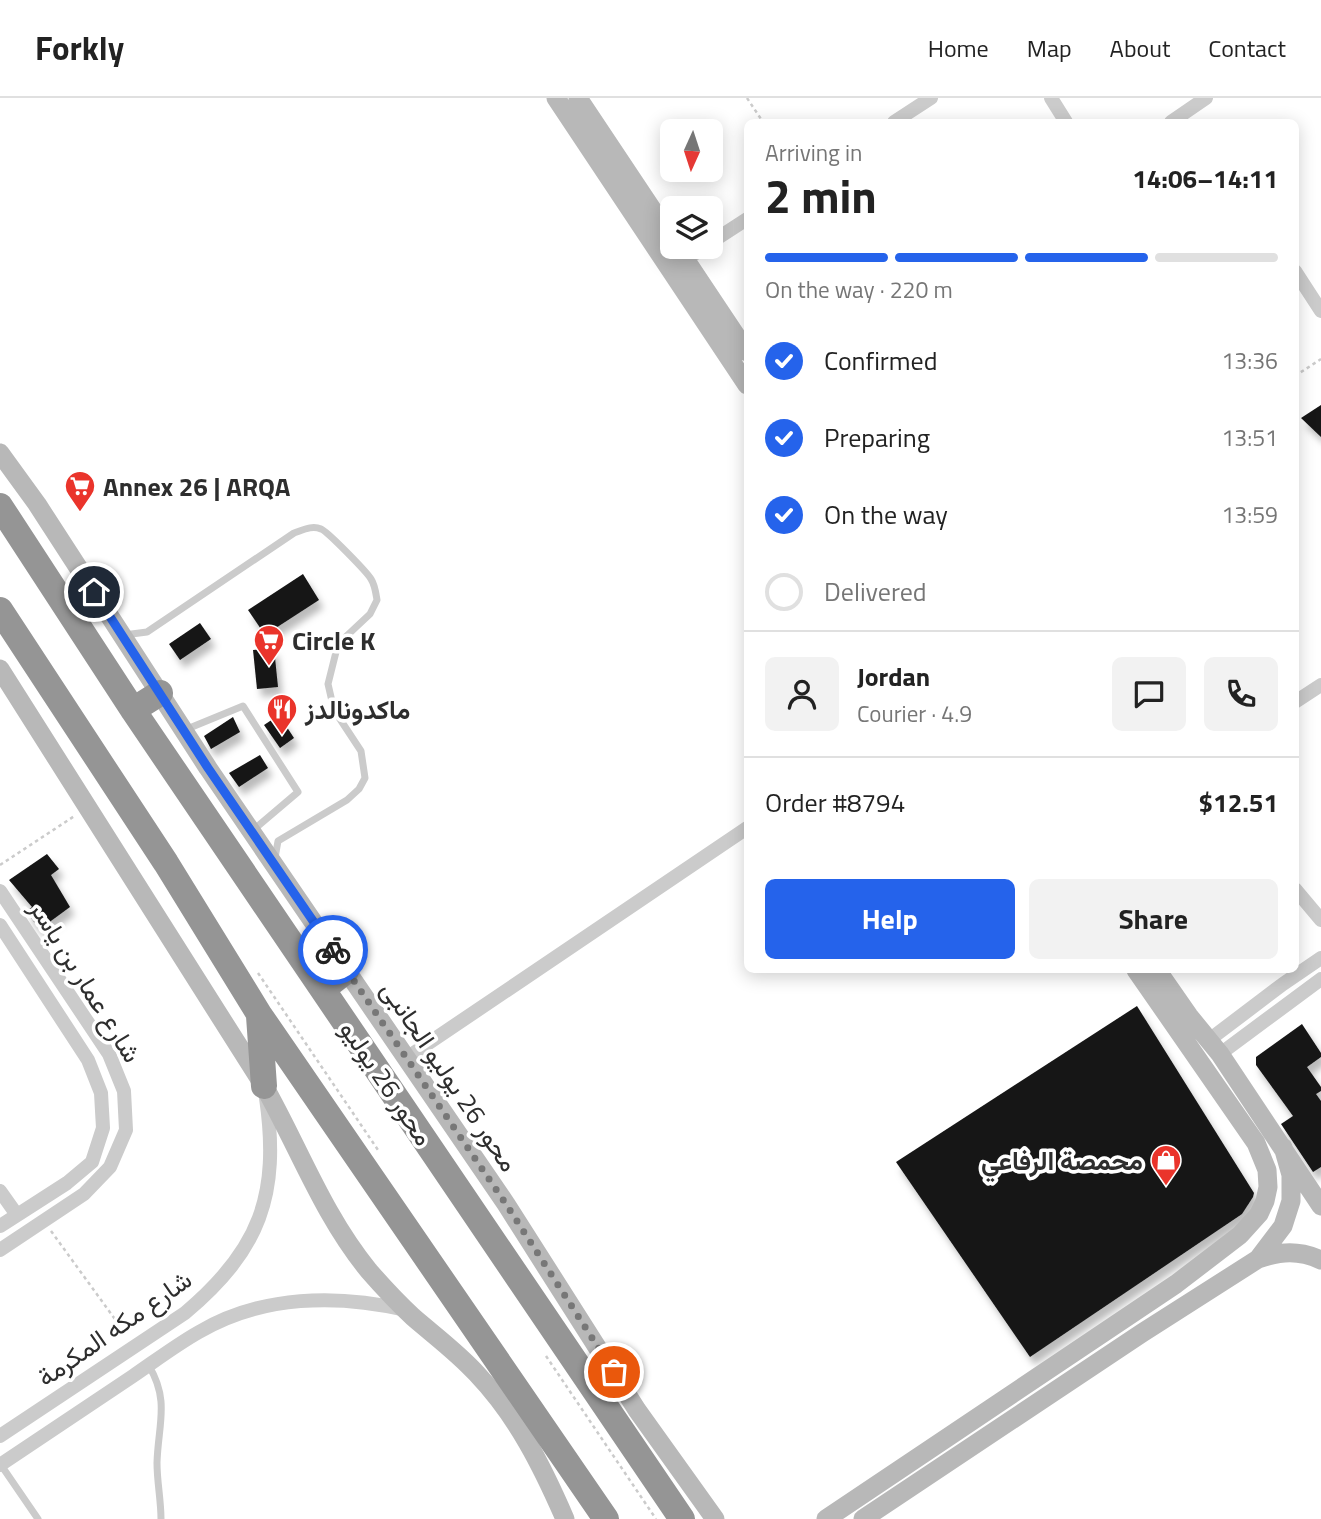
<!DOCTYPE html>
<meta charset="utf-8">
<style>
:root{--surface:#fff;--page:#f2f2f2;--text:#222;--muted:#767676;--line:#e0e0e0;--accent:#2563eb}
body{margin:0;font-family:"Titillium Web",Vazirmatn,sans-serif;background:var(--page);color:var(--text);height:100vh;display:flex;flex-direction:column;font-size:26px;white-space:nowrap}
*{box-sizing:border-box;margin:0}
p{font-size:23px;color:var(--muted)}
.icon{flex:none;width:38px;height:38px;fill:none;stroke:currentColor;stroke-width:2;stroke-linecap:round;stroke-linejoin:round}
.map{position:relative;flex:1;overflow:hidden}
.panel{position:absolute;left:744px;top:21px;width:555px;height:854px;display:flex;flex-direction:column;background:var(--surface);border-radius:10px;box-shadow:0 4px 18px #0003}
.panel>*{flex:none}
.needle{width:46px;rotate:183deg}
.buttons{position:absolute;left:660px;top:21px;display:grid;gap:14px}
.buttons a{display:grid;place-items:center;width:63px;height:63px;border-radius:10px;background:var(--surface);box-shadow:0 4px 18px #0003;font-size:35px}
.pin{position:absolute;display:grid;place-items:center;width:60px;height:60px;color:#fff;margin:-30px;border:4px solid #fff;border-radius:50%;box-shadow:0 2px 7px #0007}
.courier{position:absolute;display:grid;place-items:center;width:70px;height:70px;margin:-35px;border:5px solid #2563eb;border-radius:50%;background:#fff;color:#222;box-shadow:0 2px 9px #0007}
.summary em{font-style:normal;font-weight:700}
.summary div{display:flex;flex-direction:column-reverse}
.summary{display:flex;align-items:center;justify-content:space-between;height:119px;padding:0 21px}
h1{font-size:46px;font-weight:700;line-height:52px}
.bar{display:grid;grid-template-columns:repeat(4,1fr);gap:10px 7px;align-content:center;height:84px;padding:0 21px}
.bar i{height:9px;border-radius:5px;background:var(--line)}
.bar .on{background:var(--accent)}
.bar p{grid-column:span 4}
.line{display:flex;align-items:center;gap:18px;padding:0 21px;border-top:2px solid var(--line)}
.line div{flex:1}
.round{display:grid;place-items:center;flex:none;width:74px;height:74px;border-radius:10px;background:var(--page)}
ol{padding:0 21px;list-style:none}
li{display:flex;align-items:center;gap:21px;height:77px}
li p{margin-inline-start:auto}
li .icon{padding:7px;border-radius:50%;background:var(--accent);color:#fff;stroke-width:4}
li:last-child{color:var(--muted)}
li i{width:38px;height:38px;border:4px solid var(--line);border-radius:50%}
.cta{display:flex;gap:14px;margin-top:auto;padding:14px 21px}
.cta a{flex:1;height:80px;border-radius:10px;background:var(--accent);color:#fff;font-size:28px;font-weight:700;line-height:80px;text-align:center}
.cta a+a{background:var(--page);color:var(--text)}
header{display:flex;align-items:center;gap:42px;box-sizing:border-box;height:98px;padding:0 35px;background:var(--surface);border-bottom:2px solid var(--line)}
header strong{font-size:33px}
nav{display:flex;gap:38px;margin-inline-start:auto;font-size:24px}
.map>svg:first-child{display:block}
.building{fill:#151515;filter:url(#shadow)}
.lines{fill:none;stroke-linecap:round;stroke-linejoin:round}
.path{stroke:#cbcbcb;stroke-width:2.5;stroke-dasharray:3.5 3.5;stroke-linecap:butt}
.lane{stroke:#cbcbcb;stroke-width:7}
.street{stroke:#cbcbcb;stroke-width:14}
.secondary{stroke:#b8b8b8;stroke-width:19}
.highway{stroke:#959595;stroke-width:26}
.done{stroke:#777;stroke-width:7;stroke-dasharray:0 12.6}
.route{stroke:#2563eb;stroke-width:9}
.labels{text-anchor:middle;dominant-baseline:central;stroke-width:7;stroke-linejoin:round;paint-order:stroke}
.poi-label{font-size:26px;font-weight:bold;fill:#2e2e2e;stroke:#fff;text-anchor:start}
.street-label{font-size:26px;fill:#2e2e2e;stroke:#fff}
</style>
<header>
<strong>Forkly</strong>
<nav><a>Home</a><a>Map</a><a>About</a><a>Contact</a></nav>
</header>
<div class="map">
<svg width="1321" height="1421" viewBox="0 0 1321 1421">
<defs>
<filter id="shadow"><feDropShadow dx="4.5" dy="8" stdDeviation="3.5" flood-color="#0004"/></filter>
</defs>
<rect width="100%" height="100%" fill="#fff"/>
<path class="building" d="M1321 307V339L1301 320Z
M303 476 319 502 265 537 248 512Z
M200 525 211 541 180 562 169 546Z
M274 550 278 589 257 591 253 552Z
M279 617 294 640 280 650 264 627Z
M233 619 240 634 211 651 204 638Z
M260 657 268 670 239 689 229 675Z
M47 756 59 771 51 777 70 809 40 831 26 814 32 809 9 782Z
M1137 908 1254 1095 1253 1099 1242 1116 1030 1259 896 1064Z
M1302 926 1321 955V959L1307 969 1321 989V993L1316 996 1321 1003V1069L1313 1074 1281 1026 1293 1018 1256 967V959Z"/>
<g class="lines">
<path class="path" d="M747 0 763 24
M1295 278 1321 261
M0 767 76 717
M258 875 378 1052
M51 1133 117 1224
M546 1258 656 1421"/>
<path class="lane" d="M124 537 147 534 294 435C303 432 312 427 321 431 327 433 367 474 371 481 375 487 376 496 377 502L370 516 338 546 328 586 334 612 361 653 365 680 359 691 347 702 278 743 275 760
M187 631 243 608 298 694 252 733
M149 1268C170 1303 158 1327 157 1365 157 1384 161 1402 161 1421
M1 1367 38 1421"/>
<path class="street" d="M1051 0 1066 24
M894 24 931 0
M1171 24 1206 0
M710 145 747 121
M686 161 705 149
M1295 173 1321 213
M1295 604 1321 587
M1295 791 1321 822
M0 793 109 956 124 993 126 1032 110 1069 84 1096 0 1152
M0 827 88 962 101 995 103 1030 92 1064 67 1085 0 1128
M1209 942 1283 886 1321 860
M1220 956 1321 881
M405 961 747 730
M0 1093 17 1117
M0 1338 185 1215C260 1152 280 1097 266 1000
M0 1367C44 1338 88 1308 133 1278 155 1263 176 1247 199 1234 262 1197 337 1196 406 1212"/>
<path class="secondary" d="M556 0 747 287
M578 0 672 141
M677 149 747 254
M0 355 37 406 208 670 506 1106 637 1312 715 1421
M0 571 264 988C299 1050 323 1117 369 1173 383 1189 398 1205 413 1219 435 1238 458 1255 477 1276 517 1318 542 1368 565 1421
M1157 872 1189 918 1220 956 1321 1108
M1258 1161C1281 1153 1299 1152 1321 1162
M826 1421 1176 1186 1240 1137 1259 1116 1265 1103 1268 1089 1267 1072 1256 1045 1136 872
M863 1421 1142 1235 1258 1161 1283 1128 1291 1103V1077L1283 1049"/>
<path class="highway" d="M0 408 133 612 682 1421
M0 512 166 765 259 916 606 1421
M133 612 160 595
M323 891 346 873
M259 918 264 988"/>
</g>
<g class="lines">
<path class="done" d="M333 852 506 1106 614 1274"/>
<path class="route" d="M94 494 208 670 333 852"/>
</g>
<defs>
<g id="supermarket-pin" transform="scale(1.575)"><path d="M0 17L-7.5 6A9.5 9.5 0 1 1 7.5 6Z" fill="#ea342b" stroke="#fff"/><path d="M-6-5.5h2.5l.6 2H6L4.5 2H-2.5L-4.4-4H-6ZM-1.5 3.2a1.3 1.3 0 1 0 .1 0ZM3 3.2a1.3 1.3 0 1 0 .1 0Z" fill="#fff"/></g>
<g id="restaurant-pin" transform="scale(1.575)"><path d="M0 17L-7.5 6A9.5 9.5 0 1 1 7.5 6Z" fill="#ea342b" stroke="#fff"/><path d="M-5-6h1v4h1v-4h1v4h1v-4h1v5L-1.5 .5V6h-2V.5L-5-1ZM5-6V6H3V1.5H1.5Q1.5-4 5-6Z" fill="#fff"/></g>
<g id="shop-pin" transform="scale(1.575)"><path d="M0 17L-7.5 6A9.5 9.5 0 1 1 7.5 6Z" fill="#ea342b" stroke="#fff"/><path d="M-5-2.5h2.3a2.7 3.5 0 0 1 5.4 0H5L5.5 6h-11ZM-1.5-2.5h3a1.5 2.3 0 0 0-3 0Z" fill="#fff"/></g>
</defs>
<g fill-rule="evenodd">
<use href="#supermarket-pin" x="80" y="388"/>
<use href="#supermarket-pin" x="269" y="542"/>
<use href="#restaurant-pin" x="282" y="611"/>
<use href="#shop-pin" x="1166" y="1062"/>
</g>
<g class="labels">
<g class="poi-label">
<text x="103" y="388">Annex 26 | ARQA</text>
<text x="292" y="542">Circle K</text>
<text x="305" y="611">ماكدونالدز</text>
<text x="1143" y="1062" text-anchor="end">محمصة الرفاعي</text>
</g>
<g class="street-label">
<text transform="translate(86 883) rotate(58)">شارع عمار بن ياسر</text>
<text transform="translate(450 978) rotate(56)">محور 26 يوليو الجانبى</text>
<text transform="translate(387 985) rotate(56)">محور 26 يوليو</text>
<text transform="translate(114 1230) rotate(-35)">شارع مكه المكرمة</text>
</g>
</g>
</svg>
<div class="buttons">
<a><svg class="needle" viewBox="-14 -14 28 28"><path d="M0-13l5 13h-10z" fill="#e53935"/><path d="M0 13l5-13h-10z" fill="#767676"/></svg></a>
<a><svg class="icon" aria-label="layers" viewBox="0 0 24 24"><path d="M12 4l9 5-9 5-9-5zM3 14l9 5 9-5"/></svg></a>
</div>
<div class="pin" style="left:614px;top:1274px;background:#ea580c"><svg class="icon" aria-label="bag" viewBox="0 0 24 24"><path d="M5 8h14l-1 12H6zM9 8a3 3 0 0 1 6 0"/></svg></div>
<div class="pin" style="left:94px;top:494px;background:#1f2937"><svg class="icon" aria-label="home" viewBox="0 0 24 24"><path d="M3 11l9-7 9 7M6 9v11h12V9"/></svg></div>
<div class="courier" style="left:333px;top:852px"><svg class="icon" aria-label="bike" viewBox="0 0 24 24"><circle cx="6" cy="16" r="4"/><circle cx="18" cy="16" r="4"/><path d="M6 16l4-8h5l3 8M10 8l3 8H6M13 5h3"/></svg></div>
<section class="panel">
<div class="summary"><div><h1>2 min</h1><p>Arriving in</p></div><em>14:06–14:11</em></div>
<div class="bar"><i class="on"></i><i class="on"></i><i class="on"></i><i></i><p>On the way · 220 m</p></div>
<ol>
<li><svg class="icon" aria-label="check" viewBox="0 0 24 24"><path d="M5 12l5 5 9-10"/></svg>Confirmed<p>13:36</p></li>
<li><svg class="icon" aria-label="check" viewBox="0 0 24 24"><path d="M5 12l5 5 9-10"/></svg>Preparing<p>13:51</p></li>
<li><svg class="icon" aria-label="check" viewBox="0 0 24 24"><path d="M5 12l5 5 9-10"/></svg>On the way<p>13:59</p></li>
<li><i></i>Delivered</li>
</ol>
<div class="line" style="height:126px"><a class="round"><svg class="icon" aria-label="person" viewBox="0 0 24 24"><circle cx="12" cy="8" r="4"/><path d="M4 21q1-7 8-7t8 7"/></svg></a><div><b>Jordan</b><p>Courier · 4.9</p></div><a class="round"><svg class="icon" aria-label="chat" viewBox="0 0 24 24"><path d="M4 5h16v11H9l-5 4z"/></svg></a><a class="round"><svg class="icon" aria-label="phone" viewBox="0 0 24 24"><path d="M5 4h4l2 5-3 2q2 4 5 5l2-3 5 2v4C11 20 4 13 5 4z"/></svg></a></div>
<div class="line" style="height:91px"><div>Order #8794</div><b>$12.51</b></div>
<div class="cta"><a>Help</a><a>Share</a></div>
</section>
</div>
